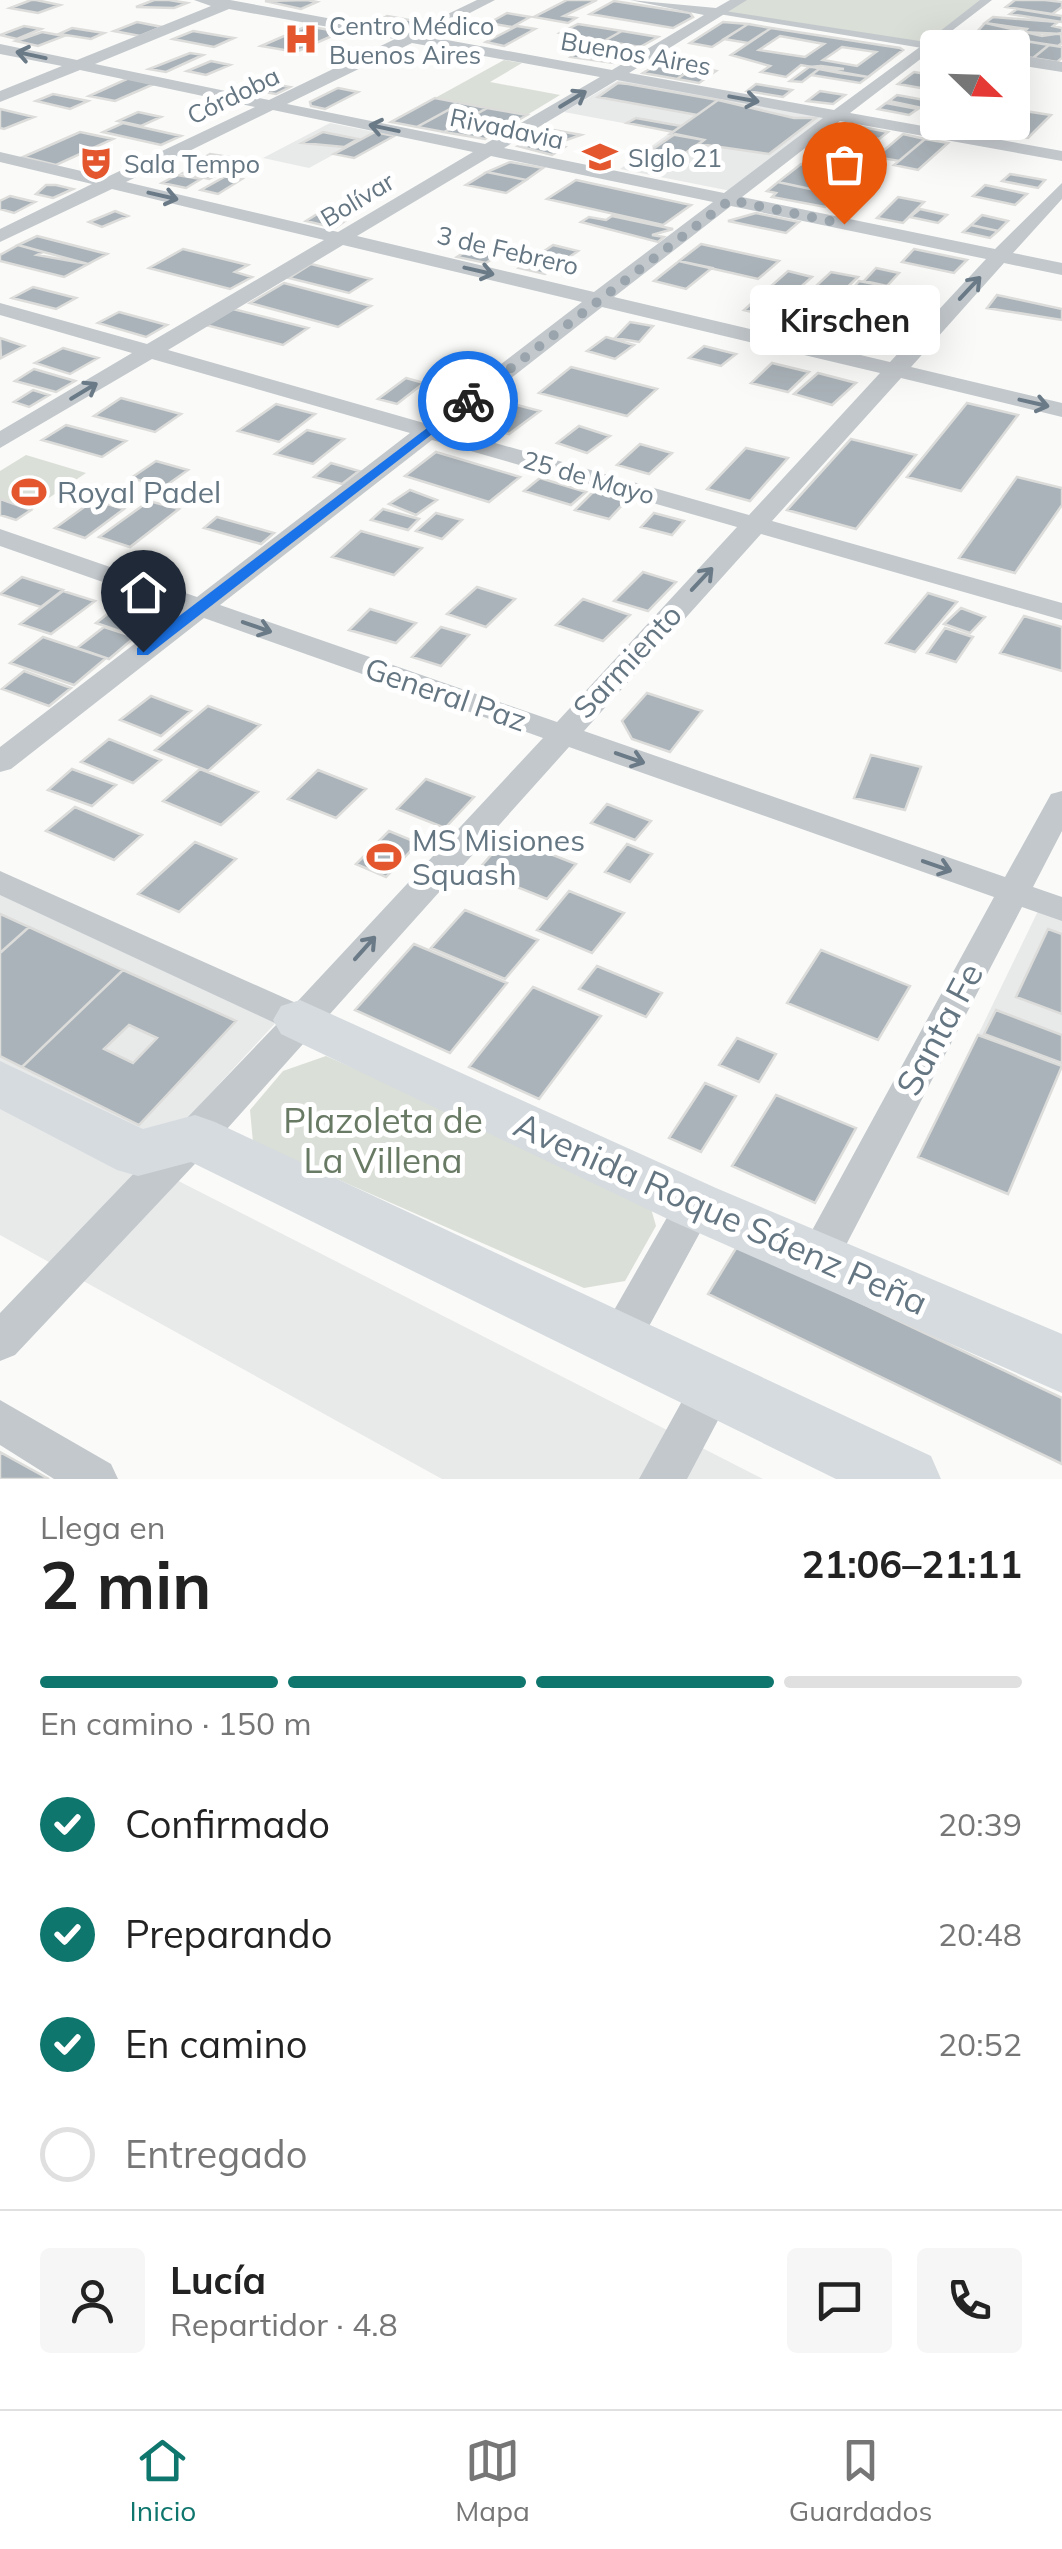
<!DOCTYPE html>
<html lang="es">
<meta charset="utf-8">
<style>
:root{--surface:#fff;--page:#f6f6f6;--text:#222;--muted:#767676;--line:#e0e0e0;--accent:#0f766e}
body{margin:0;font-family:Mulish,sans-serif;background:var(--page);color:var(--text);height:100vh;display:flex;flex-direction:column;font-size:38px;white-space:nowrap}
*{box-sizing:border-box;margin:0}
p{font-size:32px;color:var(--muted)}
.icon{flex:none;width:55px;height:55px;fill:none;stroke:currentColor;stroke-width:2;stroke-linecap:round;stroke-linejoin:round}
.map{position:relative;height:1479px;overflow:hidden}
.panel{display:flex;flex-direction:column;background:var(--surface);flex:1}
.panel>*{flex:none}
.needle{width:65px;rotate:113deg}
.fabs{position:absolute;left:920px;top:30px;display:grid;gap:20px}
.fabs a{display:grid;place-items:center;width:110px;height:110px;border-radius:10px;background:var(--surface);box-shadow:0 10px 40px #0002;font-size:50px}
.pin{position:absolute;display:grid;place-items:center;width:85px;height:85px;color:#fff;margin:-102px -42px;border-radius:50% 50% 50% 0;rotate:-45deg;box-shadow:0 0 10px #0007}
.pin .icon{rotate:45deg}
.courier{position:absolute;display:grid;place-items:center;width:100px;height:100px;margin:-50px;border:8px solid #1a73e8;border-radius:50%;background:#fff;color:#222;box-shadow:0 2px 12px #0007}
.bubble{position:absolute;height:70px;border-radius:10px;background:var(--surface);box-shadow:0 10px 40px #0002;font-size:32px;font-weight:700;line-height:70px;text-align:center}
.summary em{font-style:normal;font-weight:700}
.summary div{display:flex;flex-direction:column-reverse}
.summary{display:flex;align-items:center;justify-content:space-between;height:170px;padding:0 40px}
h1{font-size:65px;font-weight:700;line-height:75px}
.bar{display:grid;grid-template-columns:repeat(4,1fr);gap:15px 10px;align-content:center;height:120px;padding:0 40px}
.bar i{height:12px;border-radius:8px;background:var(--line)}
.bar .on{background:var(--accent)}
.bar p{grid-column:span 4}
.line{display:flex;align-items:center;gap:25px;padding:0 40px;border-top:2px solid var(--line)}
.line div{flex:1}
.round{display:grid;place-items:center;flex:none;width:105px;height:105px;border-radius:10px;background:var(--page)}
ol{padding:0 40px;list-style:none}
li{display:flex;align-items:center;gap:30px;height:110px}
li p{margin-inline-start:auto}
li .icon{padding:10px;border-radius:50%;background:var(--accent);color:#fff;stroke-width:4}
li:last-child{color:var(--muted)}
li i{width:55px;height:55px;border:5px solid var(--line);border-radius:50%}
.tab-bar{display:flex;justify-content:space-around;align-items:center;height:140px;border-top:2px solid var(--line);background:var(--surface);font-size:28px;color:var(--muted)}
.tab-bar a{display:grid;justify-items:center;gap:5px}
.tab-bar .on{color:var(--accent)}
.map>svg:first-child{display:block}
.built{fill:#e8e9e9}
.green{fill:#dadfd7}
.building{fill:#aab3b9;stroke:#dcdcda;stroke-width:2.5;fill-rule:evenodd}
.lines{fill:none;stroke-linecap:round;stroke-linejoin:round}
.pedestrian{fill:#c3c8cc;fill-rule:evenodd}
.minor{fill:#c3c8cc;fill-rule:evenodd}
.secondary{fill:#d6dbdf;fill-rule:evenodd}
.oneway{stroke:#6a7a87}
.route{fill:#1a73e8}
.done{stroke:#99a4ac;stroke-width:10;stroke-dasharray:0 18}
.labels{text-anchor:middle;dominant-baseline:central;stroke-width:10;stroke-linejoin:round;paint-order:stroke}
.far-poi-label{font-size:25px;fill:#657683;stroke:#fff;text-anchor:start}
.far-street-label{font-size:25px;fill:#657683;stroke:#fff}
.poi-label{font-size:30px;fill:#657683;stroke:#fff;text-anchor:start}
.street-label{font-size:30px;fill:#657683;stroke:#fff}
.near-street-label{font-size:35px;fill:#657683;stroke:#fff}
.near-park-label{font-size:35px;fill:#687a64;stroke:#fff}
</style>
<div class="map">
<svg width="1062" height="1479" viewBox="0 0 1062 1479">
<rect width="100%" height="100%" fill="#fafaf8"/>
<path class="built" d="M619 80 828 117 731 191 620 169 671 132 564 112Z
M330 123 375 132 309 168 263 158Z
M0 892 281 1017 162 1146 0 1066Z
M1038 911 1062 920V1066L978 1035Z
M0 1090 763 1479H442L0 1235Z"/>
<path class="green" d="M741 0H986L927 46 720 13Z
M504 60 522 63 490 82 560 95 527 115 435 98Z
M26 455 86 473 16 520 0 515V471Z
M326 1056 648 1198 656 1226 625 1281 584 1288 253 1142 250 1110 283 1071Z"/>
<path class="building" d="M31 0H36L60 5 38 13 10 8Z
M154 0H169L187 3 174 8 136 7Z
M307 0 317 2 301 9 265 1Z
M567 0H597L564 16 576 18 568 23 534 17Z
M1015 0H1045L1062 2V7L1052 14 1006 7Z
M614 1 690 13 693 17 673 28 590 14Z
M1017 9 1062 16V22L1010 14Z
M507 13 530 17 512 27 489 23Z
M387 16 426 23 413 29 374 23Z
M993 17 1058 22 1053 26 1062 28V33L1042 36 985 23Z
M137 22 162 27 140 36 114 31Z
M723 22 748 24 712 47 690 43Z
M985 23 1027 29 1018 40 976 33Z
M578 24 622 31 604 41 560 33Z
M748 24 771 28 748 43 724 39Z
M24 26 41 29 17 39 0 35Z
M307 26 341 32 296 52 261 46Z
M517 26 535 29 504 46 486 42Z
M72 28 104 33 91 39 59 34Z
M771 28 900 48 903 50 868 77 801 65 786 77 761 72 770 66 731 55ZM780 36 824 44 805 57 759 50ZM842 47 876 52 857 66 823 60Z
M193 31 234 38 214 47 173 39Z
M622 31 658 37 640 47 604 41Z
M42 32 64 36 38 46 16 41Z
M1022 32 1061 34 1062 43 1058 46 1018 40Z
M976 33 1049 45 1033 58 1012 55V48H1008L1012 44 971 38Z
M971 38 1012 44 962 45Z
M1049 45 1062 47V58L1057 62 1033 58Z
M582 50 624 56 614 63 571 57Z
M190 53 203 55 166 72 149 69Z
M211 61 230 65 206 75 187 71Z
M661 62 695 67 677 79 643 73Z
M821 66 844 69H819L802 82 790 81 809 67Z
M695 67 716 71 699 83 677 79Z
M819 69 840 73 868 77 860 83 811 75Z
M914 72 938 76V91L898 84Z
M129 78 154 84 115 101 89 96Z
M261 82 290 87 276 94 247 89Z
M618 83 628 84 718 100 697 115 598 97Z
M756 84 792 90 783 97 747 91Z
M338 88 358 92 325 109 311 106 310 102Z
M820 91 845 95 833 104 807 101Z
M53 94 88 101 70 109 36 101Z
M897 95 930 101 922 108 889 101Z
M435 98 461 103 417 127 391 122Z
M718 100 794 118H816L769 154 699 144 704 140 670 134Z
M461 103 487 108 444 132 417 127Z
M886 103 918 109 909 115 878 109Z
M487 108 527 115 503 129 464 121Z
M0 109 34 117 4 129 0 128Z
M1012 109 1051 115 1028 138 980 129 987 122H1012Z
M138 112 161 117 141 126 118 121Z
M636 118 681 126 673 132 627 123Z
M464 121 503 129 485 139 444 132Z
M123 123 181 136 161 145 103 132Z
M862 127 888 132 879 139 841 133Z
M548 129 581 135 555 144 531 139Z
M80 132 113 139 56 165 23 157Z
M323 132 358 139 344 147 302 143Z
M375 132 394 136 354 158 334 154Z
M675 134 704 140 658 172 628 166Z
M903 134 925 139 899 161 876 157Z
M531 139 555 144 565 147 552 155 518 146Z
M925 139 948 143 918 170 894 165Z
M210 154 235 158 218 168 193 164Z
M510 162 543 168 526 180 487 172Z
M801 164 879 179 865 191 838 186 829 193 778 182Z
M197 166 223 172 209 179 183 173Z
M487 172 526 180 506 193 466 185Z
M1010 174 1045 180 1038 188 1002 181Z
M177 175 201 179 186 188 162 183Z
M226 176 242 179 218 194 201 190Z
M576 180 691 205 663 225 547 199Z
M778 182 829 193 839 195 825 207 772 197 776 193 767 191Z
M46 185H56L73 189 53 198 36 194Z
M985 185 1027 194 1015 205 973 196Z
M10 196 35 202 14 213 0 209V201Z
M898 197 924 202 903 223 877 218Z
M920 209 947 215 938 223 910 217Z
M115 211 128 216 102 227 89 222Z
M322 211 351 217 335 228 306 221Z
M756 213 799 222 786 233 728 221Z
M982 215 1008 221 998 231 971 225Z
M612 216 673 229 652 235 664 237 658 242 581 222 589 217 606 220Z
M971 225 998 231 990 238 963 232Z
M37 236 107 254 88 264 18 245Z
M701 244 779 261 758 279 679 261Z
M18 245 43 252 37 255 88 264 64 277 0 261V255Z
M553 245 578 251 545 274 519 268Z
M183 249 248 265 235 272 252 277 230 289 149 268Z
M469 249 498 255 486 263 457 257Z
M914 249 967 260 954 273 902 262Z
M679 261 712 268 686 289 654 281Z
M311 264 371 279 349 293 289 278Z
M876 268 899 273 887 286 864 281Z
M788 271 812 277 768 316 744 310Z
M831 272 858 277 804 329 776 323Z
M859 281 880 285 871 296 850 292Z
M284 283 371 306 338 327 250 303Z
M33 287 76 298 56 309 12 298Z
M997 295 1062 309V320L987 308Z
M879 299 922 309 911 320 867 310Z
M233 309 308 328 283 345 206 325Z
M119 312 167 325 146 337 98 323Z
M849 321 908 333 893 352 832 338Z
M630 322 653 326 639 342 615 338Z
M606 337 634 345 615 359 587 351Z
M0 338 24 346 1 358Z
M704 346 736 354 721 366 689 358Z
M63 348 98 358 70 374 35 363Z
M772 363 809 372 788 392 751 383Z
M571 367 657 389 627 416 539 393Z
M34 369 75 381 56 392 15 381Z
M818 373 856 383 832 405 794 394Z
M406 378 424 383 397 404 378 399Z
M33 390 49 395 29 407 14 402Z
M121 398 181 414 155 432 94 416Z
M967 403 1018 415 961 491 907 477Z
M276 404 315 414 279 442 238 431Z
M517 405 540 411 509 434 486 427Z
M66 425 126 441 102 457 42 440Z
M579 426 610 436 587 453 557 443Z
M307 430 344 439 313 464 275 454Z
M851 439 916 455 856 529 787 510Z
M640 444 672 453 649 474 617 465Z
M746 448 788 458 750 501 707 489Z
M436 452 520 477 489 502 405 476Z
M156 461 188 470 164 487 131 478Z
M331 463 359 471 342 484 314 477Z
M1017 477 1062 488V505L1015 573 959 558Z
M540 478 586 492 571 505 524 491Z
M410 490 437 500 416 515 389 504Z
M594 491 628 499 609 519 575 510Z
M0 499 31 510 16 520 0 515Z
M94 500 124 509 85 538 55 528Z
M149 501 179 509 130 547 99 537Z
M383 509 419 519 408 530 371 520Z
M436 513 462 520 442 539 416 531Z
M654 513 684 521 672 535 641 527Z
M217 517 274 533 261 544 204 528Z
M361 531 422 548 394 575 332 557Z
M643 572 676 582 648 611 614 601Z
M22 577 63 590 41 607 0 594Z
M477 587 515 599 486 627 447 614Z
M63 591 95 601 51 634 20 624Z
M928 593 957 602 915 652 886 643Z
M583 599 630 615 603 641 556 625Z
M120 604 161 617 137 637 96 623Z
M961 608 985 617 970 633 944 624Z
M370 609 416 623 396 643 349 630Z
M1024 616 1062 627V671L1000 653Z
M104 627 135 637 109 659 77 648Z
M441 627 469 635 441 666 412 657Z
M945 628 973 637 956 662 927 653Z
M43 637 106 658 74 685 10 663Z
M24 671 71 688 49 706 2 689Z
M647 693 702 711 670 752 632 739 622 721Z
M151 696 191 711 161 736 120 720Z
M208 706 260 725 208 771 155 750Z
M109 739 161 760 133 783 81 762Z
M871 755 921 767 905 810 854 798Z
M72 769 116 785 92 806 48 790Z
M200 769 258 792 221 825 163 801Z
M318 770 366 789 336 818 288 799Z
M426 779 474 797 445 828 397 809Z
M607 804 651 821 635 840 591 823Z
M75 807 142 835 114 860 46 831Z
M389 831 418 843 386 877 356 864Z
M507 837 576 864 547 899 477 871Z
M195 842 236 859 179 912 138 894Z
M627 844 652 854 630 882 605 872Z
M569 891 624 913 592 953 537 930Z
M465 910 538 940 505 979 431 948Z
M0 914 29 927 0 953Z
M29 927 123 970 22 1067 0 1056V953Z
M1048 929 1062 934V1014L1016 997Z
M414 944 507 983 450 1053 355 1010Z
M821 950 910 986 878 1040 787 1003Z
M597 966 662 993 646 1017 579 989Z
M123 970 236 1021 139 1125 22 1067ZM129 1025 157 1038 133 1063 104 1049Z
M533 987 601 1016 539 1099 469 1067Z
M996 1010 1062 1035V1063L984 1034Z
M978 1035 1062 1066 1008 1194 918 1157Z
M737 1038 776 1054 759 1082 719 1065Z
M705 1083 736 1096 701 1152 669 1138Z
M776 1095 856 1128 815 1203 732 1166Z
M738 1245 1062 1398V1464L708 1294Z
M0 1452 49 1479H0Z"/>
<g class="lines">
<path class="pedestrian" d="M980 0H992L928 49 713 13 718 10 926 42Z"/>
<path class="minor" d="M194 0H230L408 33 477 0H495L425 36 612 70 704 15 630 0 716 8 730 0H747L629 73 834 110 928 41 945 48 931 51 850 113 1062 151V161L840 121 742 197 995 249 1062 183V199L1013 253 1062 263V275L1004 263 911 367 1062 403V417L901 378 772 521 1062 603V620L761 534 584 731 1005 877 1051 794 1062 791V831L1033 887 1062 897V921L1022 907 833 1270 818 1275 803 1270 797 1258 994 897 569 747 209 1149 15 1355 0 1361V1313L277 1024 0 895V871L296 1003 543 738 204 618 11 769 0 772V747L180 609 0 546V529L197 597 410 433 152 359 0 448V431L132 353 0 315V303L147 344 324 240 112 189 0 242V229L92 184 0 162V152L107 177 255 107 80 70 0 102V91L62 66 0 54V44L77 60 211 6ZM229 9 395 39 269 100 95 64ZM412 43 600 77 485 144 287 104ZM617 80 823 118 724 193 504 148ZM273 110 473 152 338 232 126 182ZM491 156 713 202 594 292 357 236ZM731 206 986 259 890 362 614 297ZM343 245 582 302 424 423 168 350ZM602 307 880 373 749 515 446 429ZM432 440 737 527 557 722 220 605Z
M1012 54 1062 62V72L1012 64Z
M695 1189 709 1193 715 1205 635 1352 620 1358 605 1352 599 1339 605 1326 681 1193Z
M713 1368 729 1374 735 1388 687 1479H639L697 1374Z
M0 1400 111 1464 118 1479H54L0 1445Z"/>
<path class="secondary" d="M300 1000 716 1188 1062 1334V1393L674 1222 281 1034 273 1020 281 1006Z
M0 1061 143 1129 195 1115 215 1122 931 1456 941 1479H836L191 1162 138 1176 117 1170 0 1109Z"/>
</g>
<defs><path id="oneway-shaft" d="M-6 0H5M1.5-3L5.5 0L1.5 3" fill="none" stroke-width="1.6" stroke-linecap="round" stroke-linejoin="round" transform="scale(2.5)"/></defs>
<g class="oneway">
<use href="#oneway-shaft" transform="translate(31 55) rotate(-168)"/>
<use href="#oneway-shaft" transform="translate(573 99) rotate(-31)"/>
<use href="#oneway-shaft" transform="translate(744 99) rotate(10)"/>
<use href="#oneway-shaft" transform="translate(384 128) rotate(-168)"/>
<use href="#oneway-shaft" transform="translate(163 196) rotate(13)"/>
<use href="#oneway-shaft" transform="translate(479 271) rotate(13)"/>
<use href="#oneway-shaft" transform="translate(970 288) rotate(-47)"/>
<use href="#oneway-shaft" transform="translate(84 391) rotate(-31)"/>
<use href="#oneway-shaft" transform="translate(1034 403) rotate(13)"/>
<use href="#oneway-shaft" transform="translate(702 579) rotate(-47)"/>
<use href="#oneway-shaft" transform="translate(257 627) rotate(19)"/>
<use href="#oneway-shaft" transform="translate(630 758) rotate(19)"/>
<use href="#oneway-shaft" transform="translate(937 866) rotate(19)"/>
<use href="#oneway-shaft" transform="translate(365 948) rotate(-48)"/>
</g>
<path class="route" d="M468 397 472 403 148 655H137V648Z"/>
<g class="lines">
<path class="done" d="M468 401 730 200 844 224"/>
</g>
<defs>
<g id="hospital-bare" transform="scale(2.7)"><path d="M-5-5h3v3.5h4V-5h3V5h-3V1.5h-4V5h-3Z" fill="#e4572e" stroke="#fff" stroke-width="2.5" paint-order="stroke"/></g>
<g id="university-bare" transform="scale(2.7)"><path d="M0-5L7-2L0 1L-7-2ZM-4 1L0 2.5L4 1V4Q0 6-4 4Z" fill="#e4572e" stroke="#fff" stroke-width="2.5" paint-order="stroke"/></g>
<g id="theatre-bare" transform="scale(2.7)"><path d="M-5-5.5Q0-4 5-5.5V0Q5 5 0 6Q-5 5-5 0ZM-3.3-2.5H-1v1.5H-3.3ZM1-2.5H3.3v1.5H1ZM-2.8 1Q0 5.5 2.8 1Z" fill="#e4572e" stroke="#fff" stroke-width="2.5" paint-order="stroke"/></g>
<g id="stadium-bare" transform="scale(2.7)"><path d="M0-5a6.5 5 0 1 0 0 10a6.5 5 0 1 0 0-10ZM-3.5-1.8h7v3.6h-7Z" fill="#e4572e" stroke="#fff" stroke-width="2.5" paint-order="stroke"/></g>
</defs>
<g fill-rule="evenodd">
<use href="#hospital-bare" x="301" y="39"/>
<use href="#university-bare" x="600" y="157"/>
<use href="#theatre-bare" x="96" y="163"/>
<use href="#stadium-bare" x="29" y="492"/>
<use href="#stadium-bare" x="384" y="857"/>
</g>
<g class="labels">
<g class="far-poi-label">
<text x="329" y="25">Centro Médico<tspan x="329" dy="29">Buenos Aires</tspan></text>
<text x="628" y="157">SIglo 21</text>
<text x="124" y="163">Sala Tempo</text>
</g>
<g class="far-street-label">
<text transform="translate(636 53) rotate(10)">Buenos Aires</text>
<text transform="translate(233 95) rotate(-26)">Córdoba</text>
<text transform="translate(507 128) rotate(12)">Rivadavia</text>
<text transform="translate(357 199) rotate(-31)">Bolívar</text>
<text transform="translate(508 250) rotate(13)">3 de Febrero</text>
<text transform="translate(589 477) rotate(16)">25 de Mayo</text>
</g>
<g class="poi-label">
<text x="57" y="492">Royal Padel</text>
<text x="412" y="840">MS Misiones<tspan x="412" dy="34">Squash</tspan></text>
</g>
<g class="street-label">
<text transform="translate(627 661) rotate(-47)">Sarmiento</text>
<text transform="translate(446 694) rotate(19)">General Paz</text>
</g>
<g class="near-street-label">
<text transform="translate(939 1029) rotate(-62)">Santa Fe</text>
<text transform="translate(721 1213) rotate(24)">Avenida Roque Sáenz Peña</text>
</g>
<g class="near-park-label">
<text x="383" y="1120">Plazoleta de<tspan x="383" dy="40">La Villena</tspan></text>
</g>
</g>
</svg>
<div class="fabs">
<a><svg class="needle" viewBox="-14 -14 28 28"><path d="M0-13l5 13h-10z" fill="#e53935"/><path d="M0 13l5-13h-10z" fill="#767676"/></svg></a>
</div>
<div class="pin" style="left:844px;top:224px;background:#ea580c"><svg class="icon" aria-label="bag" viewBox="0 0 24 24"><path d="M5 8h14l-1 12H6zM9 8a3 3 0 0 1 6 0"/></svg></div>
<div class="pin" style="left:143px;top:652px;background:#1f2937"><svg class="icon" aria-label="home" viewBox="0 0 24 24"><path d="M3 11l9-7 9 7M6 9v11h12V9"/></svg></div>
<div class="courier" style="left:468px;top:401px"><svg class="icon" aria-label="bike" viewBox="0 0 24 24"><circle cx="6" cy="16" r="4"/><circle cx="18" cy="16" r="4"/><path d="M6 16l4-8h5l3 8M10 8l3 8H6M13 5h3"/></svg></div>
<div class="bubble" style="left:750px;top:285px;width:190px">Kirschen</div>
</div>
<section class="panel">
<div class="summary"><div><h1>2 min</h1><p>Llega en</p></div><em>21:06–21:11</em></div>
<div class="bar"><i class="on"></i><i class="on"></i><i class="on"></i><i></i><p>En camino · 150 m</p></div>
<ol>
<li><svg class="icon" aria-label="check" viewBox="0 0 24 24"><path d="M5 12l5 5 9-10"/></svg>Confirmado<p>20:39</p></li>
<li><svg class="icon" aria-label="check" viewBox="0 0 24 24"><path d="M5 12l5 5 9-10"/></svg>Preparando<p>20:48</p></li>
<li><svg class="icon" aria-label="check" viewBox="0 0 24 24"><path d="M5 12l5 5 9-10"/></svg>En camino<p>20:52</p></li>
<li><i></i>Entregado</li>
</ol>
<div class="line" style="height:180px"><a class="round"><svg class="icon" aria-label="person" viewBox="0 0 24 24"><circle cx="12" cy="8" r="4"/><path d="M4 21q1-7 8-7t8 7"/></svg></a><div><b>Lucía</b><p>Repartidor · 4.8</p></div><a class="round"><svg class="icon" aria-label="chat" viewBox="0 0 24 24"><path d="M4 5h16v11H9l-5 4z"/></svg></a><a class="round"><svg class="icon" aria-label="phone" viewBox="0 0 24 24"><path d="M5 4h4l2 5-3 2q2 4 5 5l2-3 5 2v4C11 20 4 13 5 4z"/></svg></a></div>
</section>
<nav class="tab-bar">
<a class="on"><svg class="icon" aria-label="home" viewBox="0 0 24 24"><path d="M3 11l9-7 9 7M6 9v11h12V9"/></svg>Inicio</a>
<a><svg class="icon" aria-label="map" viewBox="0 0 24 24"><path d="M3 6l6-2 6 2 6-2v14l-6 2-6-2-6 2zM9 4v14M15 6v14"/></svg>Mapa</a>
<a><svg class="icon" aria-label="saved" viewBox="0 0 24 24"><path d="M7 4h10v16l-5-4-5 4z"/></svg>Guardados</a>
</nav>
